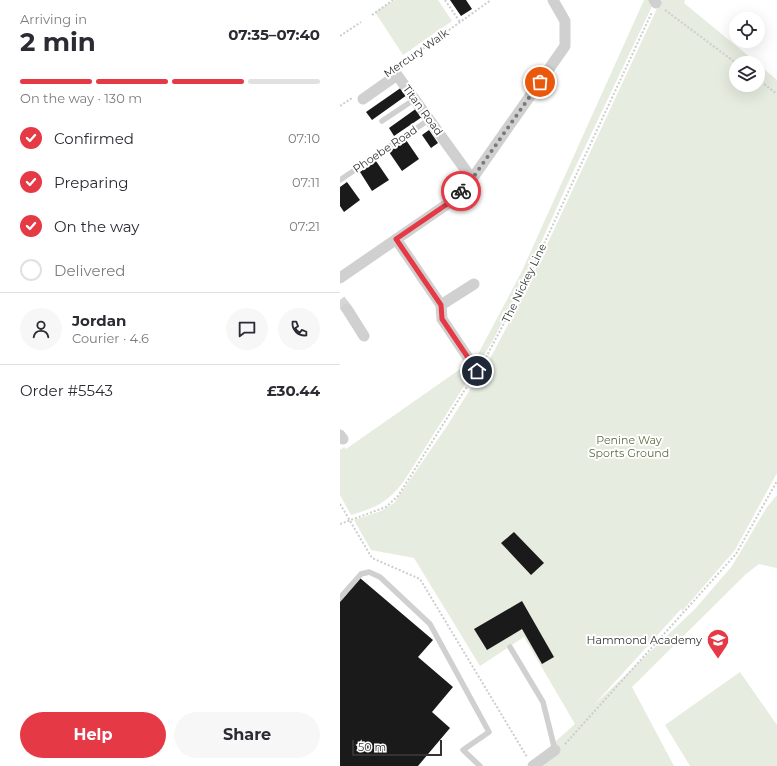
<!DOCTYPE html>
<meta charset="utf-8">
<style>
:root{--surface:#fff;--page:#f7f7f7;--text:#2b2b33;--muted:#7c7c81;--line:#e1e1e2;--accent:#e63946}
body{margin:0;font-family:Montserrat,sans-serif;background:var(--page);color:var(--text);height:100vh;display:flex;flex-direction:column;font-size:15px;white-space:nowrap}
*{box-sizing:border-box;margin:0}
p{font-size:13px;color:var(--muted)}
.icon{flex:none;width:22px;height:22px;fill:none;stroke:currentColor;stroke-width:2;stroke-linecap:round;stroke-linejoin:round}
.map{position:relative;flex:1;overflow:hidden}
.sheet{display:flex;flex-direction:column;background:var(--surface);width:340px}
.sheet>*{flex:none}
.tools{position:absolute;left:389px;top:12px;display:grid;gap:8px}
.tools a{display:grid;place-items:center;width:36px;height:36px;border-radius:50%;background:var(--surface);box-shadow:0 4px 16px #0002;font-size:20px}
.scale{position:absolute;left:12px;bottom:10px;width:90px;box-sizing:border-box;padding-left:4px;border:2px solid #333;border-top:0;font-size:11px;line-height:14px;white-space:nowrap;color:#333;-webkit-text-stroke:3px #fff;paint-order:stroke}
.pin{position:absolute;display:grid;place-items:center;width:34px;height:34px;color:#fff;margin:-17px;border:2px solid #fff;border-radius:50%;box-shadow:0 1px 4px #0007}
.courier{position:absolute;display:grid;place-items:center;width:40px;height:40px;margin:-20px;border:3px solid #e63946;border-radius:50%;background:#fff;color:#222;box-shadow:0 1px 5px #0007}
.headline em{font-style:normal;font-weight:700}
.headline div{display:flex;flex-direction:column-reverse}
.headline{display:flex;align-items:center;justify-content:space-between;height:68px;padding:0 20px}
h1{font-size:26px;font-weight:700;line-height:30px}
.bar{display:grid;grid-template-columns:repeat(4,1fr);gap:6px 4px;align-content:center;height:48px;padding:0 20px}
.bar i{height:5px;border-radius:3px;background:var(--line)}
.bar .current{background:var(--accent)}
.bar p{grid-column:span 4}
.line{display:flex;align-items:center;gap:10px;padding:0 20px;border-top:1px solid var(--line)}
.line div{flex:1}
.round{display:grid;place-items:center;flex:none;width:42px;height:42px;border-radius:21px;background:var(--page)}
ol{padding:0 20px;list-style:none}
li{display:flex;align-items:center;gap:12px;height:44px}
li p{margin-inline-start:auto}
li .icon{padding:4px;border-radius:50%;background:var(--accent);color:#fff;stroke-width:4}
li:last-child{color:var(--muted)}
li i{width:22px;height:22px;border:2px solid var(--line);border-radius:50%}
.action{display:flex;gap:8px;margin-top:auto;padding:8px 20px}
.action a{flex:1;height:46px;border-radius:24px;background:var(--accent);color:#fff;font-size:16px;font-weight:700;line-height:46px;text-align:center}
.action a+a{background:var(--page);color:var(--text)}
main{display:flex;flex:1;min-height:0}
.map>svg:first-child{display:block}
.green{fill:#e6ecdf}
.building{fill:#1a1a1a}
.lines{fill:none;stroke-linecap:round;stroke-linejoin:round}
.minor-tunnel{stroke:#d6d6d6;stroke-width:11;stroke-dasharray:11 5.5;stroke-linecap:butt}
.path{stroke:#cdcdcd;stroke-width:2;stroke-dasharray:2 2;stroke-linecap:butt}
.service{stroke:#d0d0d0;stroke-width:5.5}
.minor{stroke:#d0d0d0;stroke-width:11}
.done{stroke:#7a7a7a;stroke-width:4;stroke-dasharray:0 7.2}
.route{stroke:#e63946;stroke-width:5}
.labels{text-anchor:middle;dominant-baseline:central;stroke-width:4;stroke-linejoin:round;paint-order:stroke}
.street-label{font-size:11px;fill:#333;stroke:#fff}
.park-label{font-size:11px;fill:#56703f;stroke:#fff}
.poi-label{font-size:11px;fill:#333;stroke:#fff;text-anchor:end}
</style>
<main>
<section class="sheet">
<div class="headline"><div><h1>2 min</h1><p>Arriving in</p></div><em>07:35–07:40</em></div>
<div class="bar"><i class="current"></i><i class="current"></i><i class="current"></i><i></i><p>On the way · 130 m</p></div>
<ol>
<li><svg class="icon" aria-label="check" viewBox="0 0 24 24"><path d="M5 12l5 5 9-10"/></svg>Confirmed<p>07:10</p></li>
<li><svg class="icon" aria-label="check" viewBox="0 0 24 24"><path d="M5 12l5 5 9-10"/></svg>Preparing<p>07:11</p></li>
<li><svg class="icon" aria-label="check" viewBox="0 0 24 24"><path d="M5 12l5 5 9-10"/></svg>On the way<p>07:21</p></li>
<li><i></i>Delivered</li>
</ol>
<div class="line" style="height:72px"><a class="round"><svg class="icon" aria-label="person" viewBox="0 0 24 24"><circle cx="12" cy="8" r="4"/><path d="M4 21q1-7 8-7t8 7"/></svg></a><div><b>Jordan</b><p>Courier · 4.6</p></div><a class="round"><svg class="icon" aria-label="chat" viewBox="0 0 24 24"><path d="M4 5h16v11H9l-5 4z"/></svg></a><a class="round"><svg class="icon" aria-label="phone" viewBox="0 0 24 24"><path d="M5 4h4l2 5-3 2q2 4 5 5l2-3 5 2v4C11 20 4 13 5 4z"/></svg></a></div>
<div class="line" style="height:52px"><div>Order #5543</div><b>£30.44</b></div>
<div class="action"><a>Help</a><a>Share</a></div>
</section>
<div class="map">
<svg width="437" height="766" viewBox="0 0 437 766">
<rect width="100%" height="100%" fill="#fff"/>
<path class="green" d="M55 0H98L112 21 63 55 35 12Z
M304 0H315L233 172 184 280 152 342 64 481C47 503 37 507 11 515L0 495V450L4 447 6 449 136 358 182 271Z
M321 0H345L344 3 417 63H396V85H418V64L437 80V473L395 550 344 609 341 612 342 608 254 705 355 609 392 566 427 507 437 495V568L419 564 406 574 292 687 334 766H188L235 724 184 637 140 666 74 558 31 550 14 520 41 511 54 503 107 426 152 355 185 292Z
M400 672 437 725V766H350L325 725Z"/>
<path class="building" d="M110 0H126L132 9 121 16Z
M62 87 67 95 32 120 26 112Z
M77 108 82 117 54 136 49 128Z
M89 130 98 143 91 148 82 135Z
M66 140 79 159 62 171 49 152Z
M36 161 49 180 32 191 20 172Z
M7 182 20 200 4 212 0 206V187Z
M174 532 204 563 191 575 161 543Z
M20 578 93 640 78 657 113 687 92 712 110 728 78 766H0V602Z
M182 601 214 657 202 664 182 629 147 650 134 629Z"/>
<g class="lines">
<path class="minor-tunnel" d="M0 300 7 309"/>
<path class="path" d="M105 0 120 22
M325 10 396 63
M32 15 53 0
M0 36 21 22
M60 65 151 0
M418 79 437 94
M0 106 12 98
M144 361 189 276 312 12
M0 504 32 558 80 579 187 757
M0 524 46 507 58 496 131 380
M225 744 396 554 437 481"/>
<path class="service" d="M42 121 75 99
M0 180 90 119
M0 598 21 574 29 572 40 577 90 624 149 732 123 750 140 766
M170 647 203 702 215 750"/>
<path class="minor" d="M314 0 316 3
M23 99 57 75 132 179
M56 239 101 305 102 319 137 371
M0 278 116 198 132 179 225 46V21L213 0
M101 305 134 284
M7 309 24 336
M0 435 3 439
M193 766 215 750"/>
</g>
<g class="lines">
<path class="done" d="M121 191 132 179 200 82"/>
<path class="route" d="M121 191 116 198 56 239 101 305 102 319 137 371"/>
</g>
<defs>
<g id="school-pin" transform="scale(1.15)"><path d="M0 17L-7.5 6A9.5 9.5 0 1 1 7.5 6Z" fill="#e63946" stroke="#fff"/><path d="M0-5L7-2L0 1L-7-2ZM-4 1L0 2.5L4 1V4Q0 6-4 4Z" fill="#fff"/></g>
</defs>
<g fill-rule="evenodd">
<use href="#school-pin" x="378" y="640"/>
</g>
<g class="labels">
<g class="street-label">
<text transform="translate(76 53) rotate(-35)">Mercury Walk</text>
<text transform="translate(83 110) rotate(54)">Titan Road</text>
<text transform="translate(45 149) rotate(-34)">Phoebe Road</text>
<text transform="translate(184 283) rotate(-64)">The Nickey Line</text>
</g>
<g class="park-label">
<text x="289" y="440">Penine Way<tspan x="289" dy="13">Sports Ground</tspan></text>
</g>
<g class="poi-label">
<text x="362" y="640">Hammond Academy</text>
</g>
</g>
</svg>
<div class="tools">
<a><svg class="icon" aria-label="locate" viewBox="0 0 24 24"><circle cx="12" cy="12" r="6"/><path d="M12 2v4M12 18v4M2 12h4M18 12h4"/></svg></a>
<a><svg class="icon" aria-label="layers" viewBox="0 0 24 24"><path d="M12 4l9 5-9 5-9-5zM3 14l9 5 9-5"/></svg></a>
</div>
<div class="scale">50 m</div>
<div class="pin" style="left:200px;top:82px;background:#ea580c"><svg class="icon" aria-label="bag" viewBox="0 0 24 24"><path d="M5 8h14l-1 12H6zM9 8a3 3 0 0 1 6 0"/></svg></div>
<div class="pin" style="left:137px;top:371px;background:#1f2937"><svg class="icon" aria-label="home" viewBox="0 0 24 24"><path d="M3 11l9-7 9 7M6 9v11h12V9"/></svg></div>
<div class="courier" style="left:121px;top:191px"><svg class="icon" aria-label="bike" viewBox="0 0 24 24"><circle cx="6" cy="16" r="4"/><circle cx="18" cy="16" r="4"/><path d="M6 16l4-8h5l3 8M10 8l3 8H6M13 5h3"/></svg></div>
</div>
</main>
